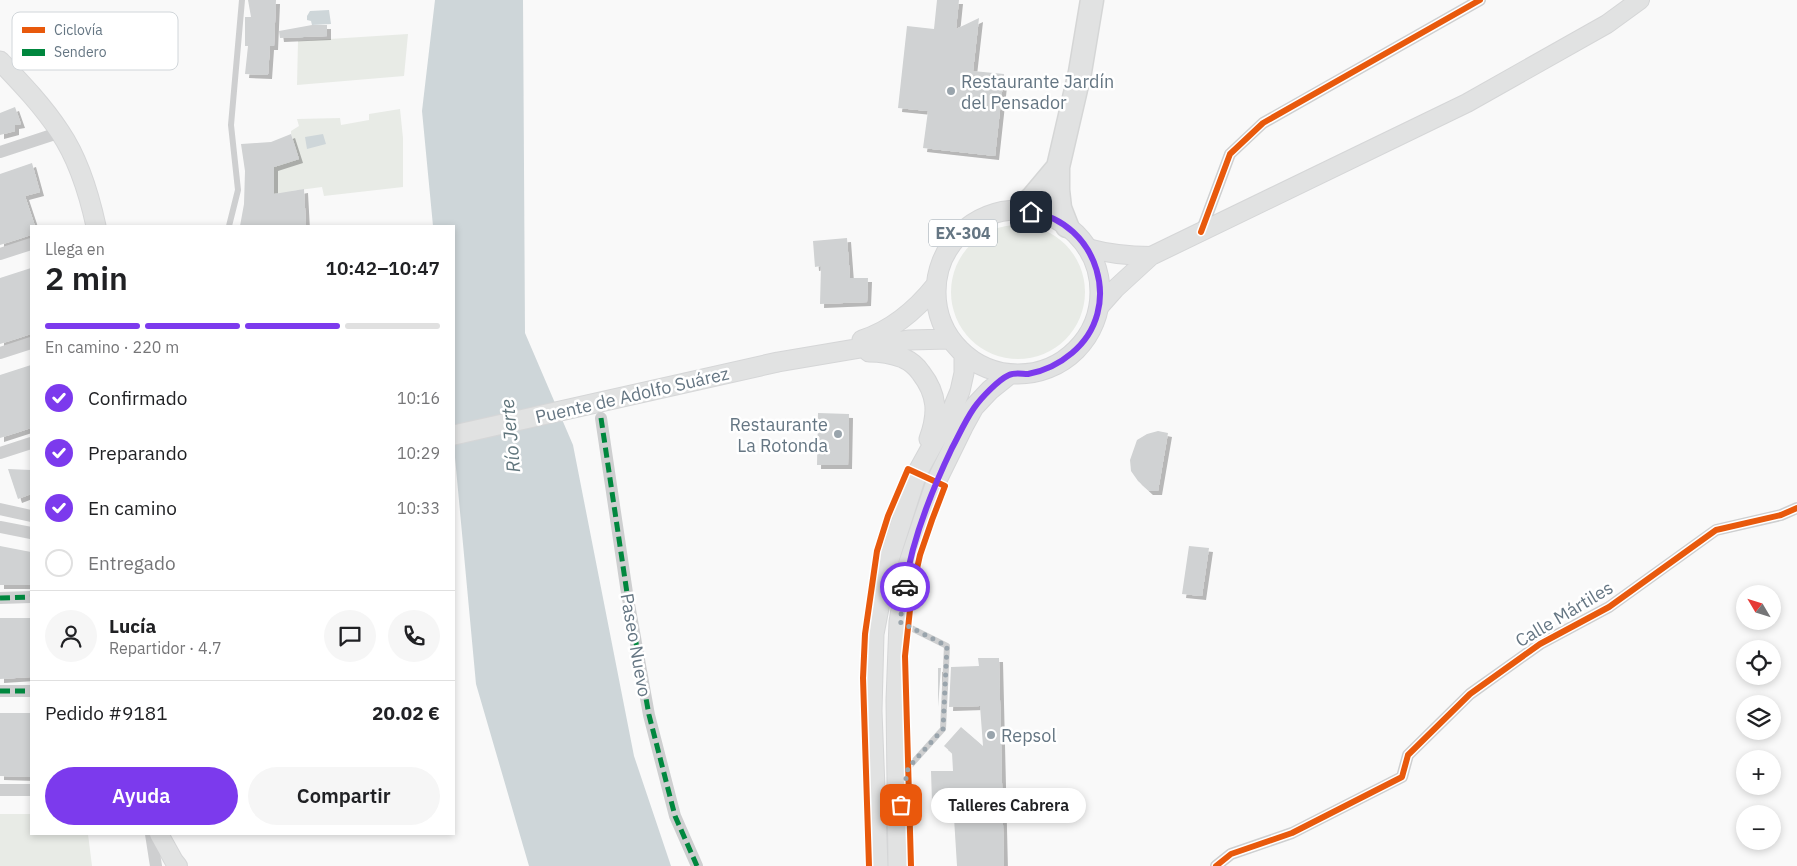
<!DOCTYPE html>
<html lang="es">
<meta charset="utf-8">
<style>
:root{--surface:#fff;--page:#f6f6f6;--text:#202124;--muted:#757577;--line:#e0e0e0;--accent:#7c3aed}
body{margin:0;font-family:"IBM Plex Sans",sans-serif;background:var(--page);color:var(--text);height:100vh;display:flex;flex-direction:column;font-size:19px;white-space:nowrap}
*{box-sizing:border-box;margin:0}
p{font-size:16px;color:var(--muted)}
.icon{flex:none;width:28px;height:28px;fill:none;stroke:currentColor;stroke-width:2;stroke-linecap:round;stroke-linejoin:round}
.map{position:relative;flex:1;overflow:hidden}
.panel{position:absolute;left:30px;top:225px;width:425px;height:610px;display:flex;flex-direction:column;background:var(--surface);border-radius:0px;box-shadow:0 2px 8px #0003}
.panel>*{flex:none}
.needle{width:32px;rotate:308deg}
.buttons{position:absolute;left:1736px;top:585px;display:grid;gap:10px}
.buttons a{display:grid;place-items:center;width:45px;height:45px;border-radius:50%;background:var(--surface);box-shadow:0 2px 8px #0003;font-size:25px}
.pin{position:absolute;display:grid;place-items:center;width:42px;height:42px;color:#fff;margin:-21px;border-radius:10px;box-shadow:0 2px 8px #0006}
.courier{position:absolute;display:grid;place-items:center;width:50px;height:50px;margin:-25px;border:4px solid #7c3aed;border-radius:50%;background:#fff;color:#222;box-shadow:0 1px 6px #0007}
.bubble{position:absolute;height:35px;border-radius:18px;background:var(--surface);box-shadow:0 2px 8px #0003;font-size:16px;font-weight:600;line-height:35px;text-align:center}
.summary em{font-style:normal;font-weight:600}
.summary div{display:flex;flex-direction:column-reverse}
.summary{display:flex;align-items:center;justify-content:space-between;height:85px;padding:0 15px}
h1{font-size:32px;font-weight:600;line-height:38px}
.bar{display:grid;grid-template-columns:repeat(4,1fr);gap:8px 5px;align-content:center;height:60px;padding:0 15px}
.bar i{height:6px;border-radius:4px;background:var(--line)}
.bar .on{background:var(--accent)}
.bar p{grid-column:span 4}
.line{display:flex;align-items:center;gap:12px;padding:0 15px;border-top:1px solid var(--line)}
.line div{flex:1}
.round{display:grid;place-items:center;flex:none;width:52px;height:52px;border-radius:26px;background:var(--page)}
ol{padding:0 15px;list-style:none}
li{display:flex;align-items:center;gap:15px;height:55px}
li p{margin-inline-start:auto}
li .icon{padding:5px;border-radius:50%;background:var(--accent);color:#fff;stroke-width:4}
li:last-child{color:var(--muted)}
li i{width:28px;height:28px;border:2px solid var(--line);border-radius:50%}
.action{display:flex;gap:10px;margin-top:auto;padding:10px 15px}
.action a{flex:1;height:58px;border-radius:30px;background:var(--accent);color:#fff;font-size:20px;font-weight:600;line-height:58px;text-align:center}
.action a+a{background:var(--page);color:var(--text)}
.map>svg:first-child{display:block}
.green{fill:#e8ebe6}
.water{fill:#ced6d9}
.building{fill:#d0d2d3;filter:url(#shadow)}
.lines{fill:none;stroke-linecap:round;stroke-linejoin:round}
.secondary-casing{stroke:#d5d6d7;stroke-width:20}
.primary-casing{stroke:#d5d6d7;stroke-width:21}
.highway-casing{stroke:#d5d6d6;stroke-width:25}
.lane{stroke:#cecfd0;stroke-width:6}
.street{stroke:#cecfd0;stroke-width:12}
.secondary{stroke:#e1e2e2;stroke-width:18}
.primary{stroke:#e1e2e2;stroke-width:19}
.highway{stroke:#e1e2e2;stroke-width:22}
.quiet{stroke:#00873e;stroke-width:5;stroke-dasharray:10 5;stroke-linecap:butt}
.cycleway-casing{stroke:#fff;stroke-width:9}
.cycleway{stroke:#e8590c;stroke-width:6}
.done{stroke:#99a4ac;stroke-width:5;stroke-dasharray:0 9}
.route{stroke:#7c3aed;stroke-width:6}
.poi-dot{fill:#99a4ac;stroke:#fff;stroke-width:2}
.labels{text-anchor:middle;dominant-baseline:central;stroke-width:5;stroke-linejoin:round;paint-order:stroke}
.shield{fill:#fff;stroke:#939fa8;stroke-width:1}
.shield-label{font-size:16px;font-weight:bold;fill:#657683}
.poi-label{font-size:18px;fill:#657683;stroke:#fff;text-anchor:start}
.street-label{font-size:18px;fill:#657683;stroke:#fff}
.water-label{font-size:19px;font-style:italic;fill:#60757c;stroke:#fff}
.key{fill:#fff;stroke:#d1d6da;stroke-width:1}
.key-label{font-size:14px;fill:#657683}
</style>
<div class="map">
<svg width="1797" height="866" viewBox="0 0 1797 866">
<defs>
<filter id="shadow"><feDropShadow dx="4" dy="4" stdDeviation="0" flood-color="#0004"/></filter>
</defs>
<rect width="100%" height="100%" fill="#f9f9f9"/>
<path class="green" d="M408 34 404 76 297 85 298 41Z
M400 109 403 138V187L324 196 322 187 292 191 274 202V167L299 159 291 134V131L299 126 297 119 340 118 341 125 369 120V114Z
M951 292a67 67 0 1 1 134 0a67 67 0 1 1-134 0Z
M0 814H31V834H88L92 866H0Z"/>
<path class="water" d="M435 0H523L525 333 573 445 634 756 671 866H529L476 684 454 447V226H433L422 111Z
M329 10 331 24 312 25 311 21 307 20V16L310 11Z
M323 134 326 144 307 149 305 137Z"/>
<path class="building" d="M248 0H276L274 46H270L268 75 245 74 248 46H245V17H251Z
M937 0H959L956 29 979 18 973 71 1004 74 995 156 923 148 928 111 898 108 907 26 934 29Z
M312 25H327V36L280 38 279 31Z
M15 107 21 124 15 125V131L0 135V113Z
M291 134 299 159 274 167V194L304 189 306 226H240L244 204 245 171 241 144 271 142Z
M32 163 40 192 25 196 35 226H31V235L0 245V174Z
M847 238 850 278H868L867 302 820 304 821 266 815 267 813 241Z
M31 268V334L0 344V278Z
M31 365V428L0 438V375Z
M818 413 849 414 848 465H817Z
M1158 431 1168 433 1158 491H1149L1138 481 1131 471 1130 460 1137 440 1147 434Z
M8 469 31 470V494L18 499Z
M0 546 31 552V585H0Z
M1189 546 1209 548 1202 596 1182 594Z
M0 618H31V677L0 679Z
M978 658H999L1004 866H957L953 802 932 803 931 771H953L952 753 944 746 961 727 983 746 980 706 949 707 951 667 979 666Z
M938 668H941L938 707Z
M0 713H31V777L0 776Z"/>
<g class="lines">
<g class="secondary-casing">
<path id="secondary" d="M1087 248C1109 254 1129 256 1151 256
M1099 307 1115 289 1151 256 1467 103 1607 24 1640 0
M159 834 174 861 178 866"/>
</g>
<g class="primary-casing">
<path id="primary" d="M0 61C21 83 43 106 60 132 79 160 89 194 96 226
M936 292a82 82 0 1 1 164 0a82 82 0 1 1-164 0Z
M862 340C893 330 916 310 936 285
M869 352C880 352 892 354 903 358 910 361 917 367 921 373 938 395 938 414 929 439
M454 435 778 362 908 340 950 339
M878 866 872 711 874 634 887 566 917 473 953 408 960 391 964 373V354
M898 866 896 700 899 622 908 565 936 482 963 427 974 407 990 390 1010 374"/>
</g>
<g class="highway-casing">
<path id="highway" d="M1018 210 1032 198 1058 167
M1067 226 1060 208 1058 190V167L1080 72 1092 0"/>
</g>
<path class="lane" d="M229 226 238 190 231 125 242 0
M903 624 947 646 943 729 908 768 905 785"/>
<path class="street" d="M0 152 61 132
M1201 232 1230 154 1263 123 1480 0
M0 254 31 244
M0 353 31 343
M601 418 627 593 649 715 675 816 697 866
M0 453 31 443
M0 509 31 516
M0 527 31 533
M0 598 31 597
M0 691H31
M0 790H31
M151 834 156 866
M1216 866 1231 854 1292 833 1402 777 1408 755 1470 694 1540 644 1609 607 1716 530 1781 515 1797 508"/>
<use href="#secondary" class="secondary"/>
<use href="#primary" class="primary"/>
<use href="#highway" class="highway"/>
<path class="quiet" d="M601 418 627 593 649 715 675 816 697 866
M0 598 31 597
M0 691H31"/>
<g class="cycleway-casing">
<path id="cycleway" d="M1201 232 1230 154 1263 123 1480 0
M869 866 863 678 865 634 877 551 888 516 908 469 945 486 932 520 920 555 912 591 905 656 911 866
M1216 866 1231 854 1292 833 1402 777 1408 755 1470 694 1540 644 1609 607 1716 530 1781 515 1797 508"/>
</g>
<use href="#cycleway" class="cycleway"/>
</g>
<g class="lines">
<path class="done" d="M901 805 908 768 943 729 947 646 900 622 905 587"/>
<path class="route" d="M905 587C912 539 931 492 952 448 959 435 965 421 974 408 981 398 998 380 1009 375 1015 372 1022 374 1028 374 1045 371 1059 364 1072 353 1125 309 1098 222 1031 212"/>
</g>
<g class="poi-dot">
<circle cx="951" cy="91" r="5"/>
<circle cx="838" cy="434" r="5"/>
<circle cx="991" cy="735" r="5"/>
</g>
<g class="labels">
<rect class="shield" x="929" y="219.5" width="68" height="27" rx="4"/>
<g class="shield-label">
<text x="963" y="233">EX-304</text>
</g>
<g class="poi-label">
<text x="961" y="81">Restaurante Jardín<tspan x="961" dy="21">del Pensador</tspan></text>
<text x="828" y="424" text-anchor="end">Restaurante<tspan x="828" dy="21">La Rotonda</tspan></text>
<text x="1001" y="735">Repsol</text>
</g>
<g class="street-label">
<text transform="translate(632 395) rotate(-13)">Puente de Adolfo Suárez</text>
<text transform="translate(1564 614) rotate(-31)">Calle Mártiles</text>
<text transform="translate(636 645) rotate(80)">Paseo Nuevo</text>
</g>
<g class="water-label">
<text transform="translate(510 436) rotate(-95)">Río Jerte</text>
</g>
</g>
<rect x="12" y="12" width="166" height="58" rx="8" class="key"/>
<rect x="22" y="27" width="23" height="6" fill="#e8590c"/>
<rect x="22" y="49" width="23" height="7" fill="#00873e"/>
<g class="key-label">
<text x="54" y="35">Ciclovía</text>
<text x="54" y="57">Sendero</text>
</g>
</svg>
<div class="buttons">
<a><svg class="needle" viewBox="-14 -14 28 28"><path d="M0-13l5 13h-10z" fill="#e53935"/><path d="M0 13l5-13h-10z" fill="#757577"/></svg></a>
<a><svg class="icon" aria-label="locate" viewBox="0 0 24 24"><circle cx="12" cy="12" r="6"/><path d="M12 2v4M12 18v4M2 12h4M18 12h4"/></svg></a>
<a><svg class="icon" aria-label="layers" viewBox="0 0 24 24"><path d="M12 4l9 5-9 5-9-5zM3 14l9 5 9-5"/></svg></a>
<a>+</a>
<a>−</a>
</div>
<div class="pin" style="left:901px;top:805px;background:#ea580c"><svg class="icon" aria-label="bag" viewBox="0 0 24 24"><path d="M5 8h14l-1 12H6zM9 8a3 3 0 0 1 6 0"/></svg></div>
<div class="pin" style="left:1031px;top:212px;background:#1f2937"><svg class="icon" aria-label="home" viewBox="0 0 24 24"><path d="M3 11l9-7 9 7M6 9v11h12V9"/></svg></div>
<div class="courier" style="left:905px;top:587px"><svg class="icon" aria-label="car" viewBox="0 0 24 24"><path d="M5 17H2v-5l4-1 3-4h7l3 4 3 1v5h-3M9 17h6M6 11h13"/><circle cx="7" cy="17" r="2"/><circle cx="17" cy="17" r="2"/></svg></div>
<div class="bubble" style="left:931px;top:788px;width:155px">Talleres Cabrera</div>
<section class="panel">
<div class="summary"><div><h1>2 min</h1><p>Llega en</p></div><em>10:42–10:47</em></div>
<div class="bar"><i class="on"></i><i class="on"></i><i class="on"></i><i></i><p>En camino · 220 m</p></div>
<ol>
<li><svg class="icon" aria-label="check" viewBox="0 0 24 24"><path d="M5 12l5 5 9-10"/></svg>Confirmado<p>10:16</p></li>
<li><svg class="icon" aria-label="check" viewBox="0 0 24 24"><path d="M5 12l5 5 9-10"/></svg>Preparando<p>10:29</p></li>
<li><svg class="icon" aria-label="check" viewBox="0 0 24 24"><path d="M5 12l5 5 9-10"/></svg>En camino<p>10:33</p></li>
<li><i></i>Entregado</li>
</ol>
<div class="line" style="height:90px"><a class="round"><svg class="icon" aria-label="person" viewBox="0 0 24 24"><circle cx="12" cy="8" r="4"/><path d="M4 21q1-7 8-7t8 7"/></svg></a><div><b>Lucía</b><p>Repartidor · 4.7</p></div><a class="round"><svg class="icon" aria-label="chat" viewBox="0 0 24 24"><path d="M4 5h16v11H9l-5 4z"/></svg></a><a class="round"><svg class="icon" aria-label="phone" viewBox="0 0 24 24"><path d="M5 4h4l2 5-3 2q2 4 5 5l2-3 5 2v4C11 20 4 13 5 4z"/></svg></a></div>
<div class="line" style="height:65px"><div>Pedido #9181</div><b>20.02 €</b></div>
<div class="action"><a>Ayuda</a><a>Compartir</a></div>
</section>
</div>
